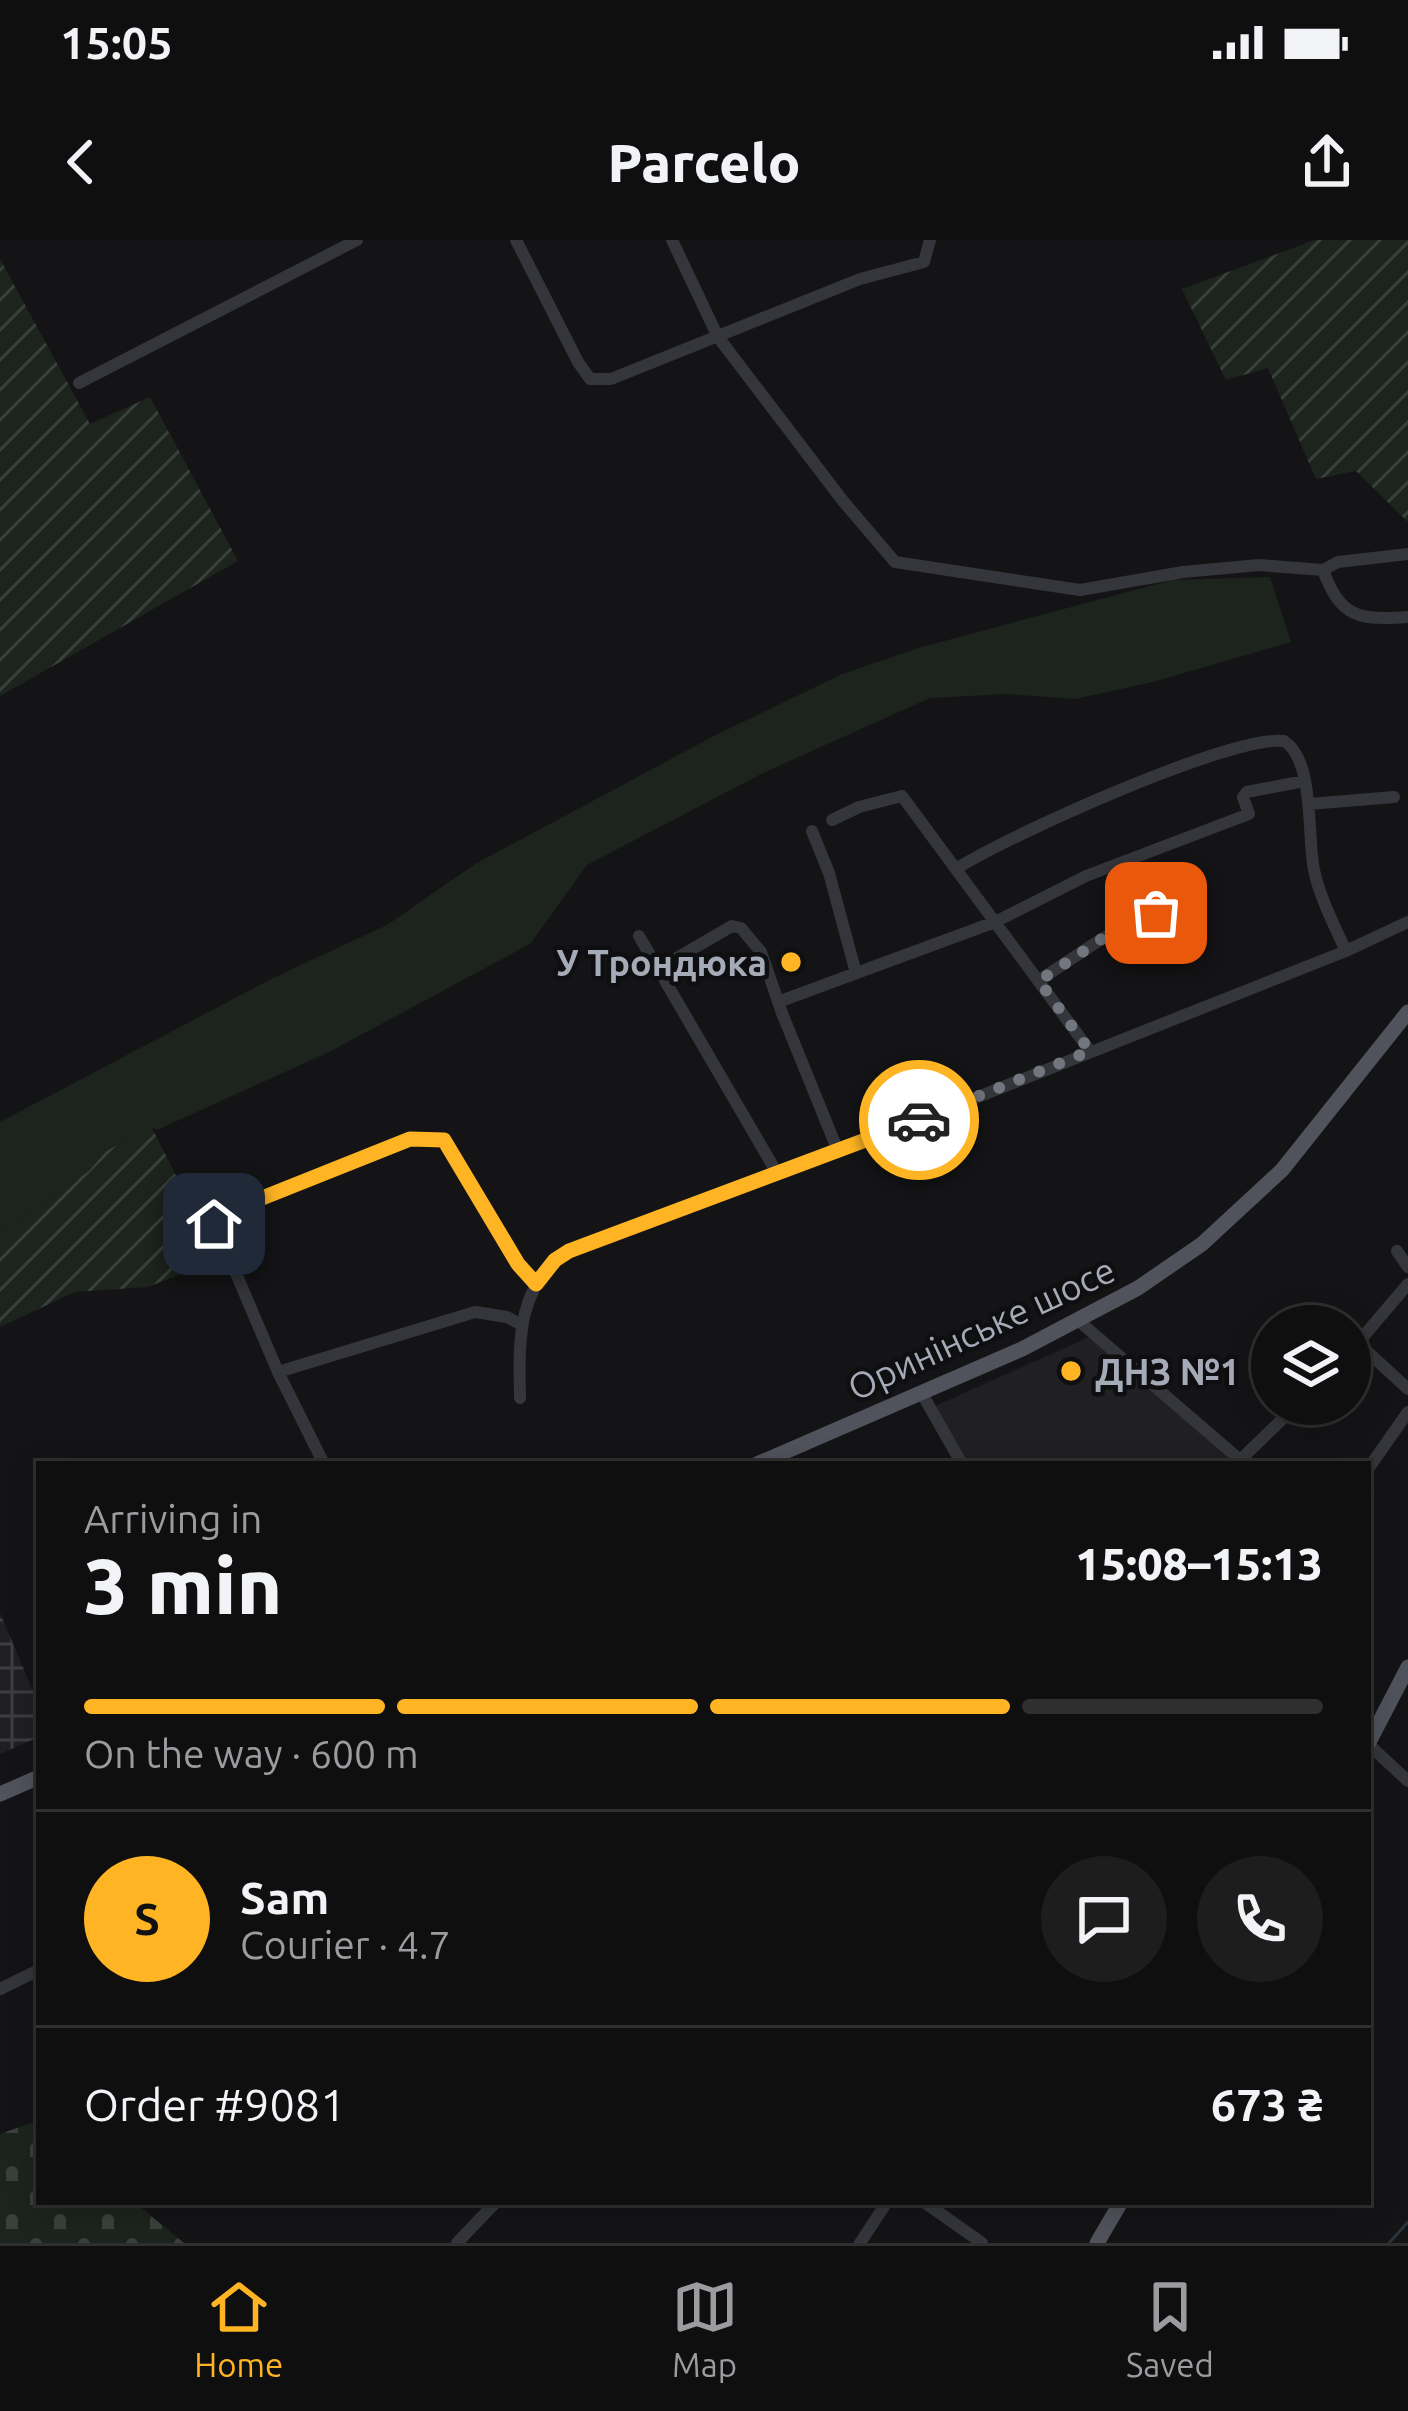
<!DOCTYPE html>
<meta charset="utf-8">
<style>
:root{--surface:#0f0f10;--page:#1d1d1e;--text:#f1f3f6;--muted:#9b9c9f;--line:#2f2f30;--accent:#ffb423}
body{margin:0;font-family:Ubuntu,sans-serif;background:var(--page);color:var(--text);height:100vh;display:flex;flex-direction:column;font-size:45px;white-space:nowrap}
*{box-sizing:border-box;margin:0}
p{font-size:39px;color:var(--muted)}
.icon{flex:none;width:66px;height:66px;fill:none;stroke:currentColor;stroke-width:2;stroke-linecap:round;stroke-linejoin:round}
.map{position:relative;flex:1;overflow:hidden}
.details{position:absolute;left:36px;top:1221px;width:1335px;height:744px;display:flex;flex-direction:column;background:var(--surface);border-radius:0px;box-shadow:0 6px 30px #0003,0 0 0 3px var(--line)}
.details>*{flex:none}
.tools{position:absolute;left:1251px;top:1065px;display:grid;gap:24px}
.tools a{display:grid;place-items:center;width:120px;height:120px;border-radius:50%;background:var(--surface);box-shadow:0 6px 30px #0003,0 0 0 3px var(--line);font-size:60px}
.pin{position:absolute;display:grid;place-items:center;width:102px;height:102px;color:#fff;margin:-51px;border-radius:24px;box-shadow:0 6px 18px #0006}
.courier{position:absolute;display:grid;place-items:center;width:120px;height:120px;margin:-60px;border:9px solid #ffb423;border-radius:50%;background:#fff;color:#222;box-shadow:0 3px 15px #0007}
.overview em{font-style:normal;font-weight:800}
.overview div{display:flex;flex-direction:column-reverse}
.overview{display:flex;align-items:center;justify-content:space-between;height:204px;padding:0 48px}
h1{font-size:78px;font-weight:800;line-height:90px}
.bar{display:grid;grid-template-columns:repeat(4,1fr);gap:18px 12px;align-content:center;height:144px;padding:0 48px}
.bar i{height:15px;border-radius:9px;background:var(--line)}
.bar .on{background:var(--accent)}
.bar p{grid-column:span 4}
.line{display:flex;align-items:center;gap:30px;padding:0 48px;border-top:3px solid var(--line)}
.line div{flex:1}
.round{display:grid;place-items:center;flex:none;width:126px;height:126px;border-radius:63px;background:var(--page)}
.status{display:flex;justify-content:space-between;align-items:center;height:84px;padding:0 60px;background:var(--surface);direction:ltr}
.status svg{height:33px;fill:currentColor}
header{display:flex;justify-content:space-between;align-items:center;height:156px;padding:0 48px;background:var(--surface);font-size:54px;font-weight:800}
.menu{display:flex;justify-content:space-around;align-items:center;height:168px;border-top:3px solid var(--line);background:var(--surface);font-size:33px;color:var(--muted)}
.menu a{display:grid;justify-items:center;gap:6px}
.menu .on{color:var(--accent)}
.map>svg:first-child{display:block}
.built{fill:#202023}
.industrial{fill:url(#industrial-grid)}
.grass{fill:#1c241d}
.cemetery{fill:url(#cemetery-stones)}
.garden{fill:url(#garden-furrows)}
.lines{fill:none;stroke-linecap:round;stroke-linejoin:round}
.stream{stroke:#29333b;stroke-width:3}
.minor{stroke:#35363b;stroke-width:12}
.major{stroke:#50535b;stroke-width:15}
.done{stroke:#72767f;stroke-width:12;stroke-dasharray:0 21.6}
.route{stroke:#ffb423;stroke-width:15}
.poi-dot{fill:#ffb423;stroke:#0f0f11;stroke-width:4.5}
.labels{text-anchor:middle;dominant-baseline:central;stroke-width:9;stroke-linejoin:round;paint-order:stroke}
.poi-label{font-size:36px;font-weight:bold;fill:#a5aab7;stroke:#0f0f11;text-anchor:end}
.street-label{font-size:36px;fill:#a5aab7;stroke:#0f0f11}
</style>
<div class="status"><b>15:05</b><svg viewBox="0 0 49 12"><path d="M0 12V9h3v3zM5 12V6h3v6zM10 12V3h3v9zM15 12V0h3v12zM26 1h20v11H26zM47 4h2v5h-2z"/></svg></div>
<header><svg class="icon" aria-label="back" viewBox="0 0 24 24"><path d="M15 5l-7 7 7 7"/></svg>Parcelo<svg class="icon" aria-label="share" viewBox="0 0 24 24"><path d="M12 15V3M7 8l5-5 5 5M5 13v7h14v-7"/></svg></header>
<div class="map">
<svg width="1408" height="2003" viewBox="0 0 1408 2003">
<defs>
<pattern id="industrial-grid" width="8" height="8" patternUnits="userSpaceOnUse" patternTransform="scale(3)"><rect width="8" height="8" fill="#202023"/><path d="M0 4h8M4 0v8" fill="none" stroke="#3d3e41"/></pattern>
<pattern id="cemetery-stones" width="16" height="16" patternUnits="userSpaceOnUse" patternTransform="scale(3)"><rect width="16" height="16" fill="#1c241d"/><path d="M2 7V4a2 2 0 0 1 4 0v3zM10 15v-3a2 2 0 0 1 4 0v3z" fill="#3a413c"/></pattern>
<pattern id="garden-furrows" width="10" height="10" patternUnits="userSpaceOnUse" patternTransform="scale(3)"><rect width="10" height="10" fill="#1c241d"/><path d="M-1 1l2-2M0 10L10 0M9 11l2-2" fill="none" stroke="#3a413c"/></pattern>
</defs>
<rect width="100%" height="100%" fill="#141416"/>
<path class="built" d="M1089 1097 1235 1222 1233 1224H967L935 1166Z"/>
<path class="industrial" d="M0 1373 39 1465V1497L0 1514Z"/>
<path class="grass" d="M1270 337 1291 402 1153 442 1075 459 1007 454 930 458 763 533 587 625 530 704 329 812 157 890 150 887 107 910 89 931 0 993V882L273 738 387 685 475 624 714 496 842 434 922 407 1172 340Z"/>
<path class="cemetery" d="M39 1880V1962H134L184 2003H0V1894Z"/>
<path class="garden" d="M1315 0H1408V282L1356 231 1316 239 1268 128 1226 140 1182 49Z
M0 19 90 184 150 157 238 321 0 456Z
M151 886 218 1019 148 1047 75 1052 0 1087V993L89 931 106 911Z"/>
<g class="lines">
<path class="stream" d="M1389 2003 1408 1982"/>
<path class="minor" d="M516 0 578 122 590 139H611L860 39 924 22 930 0
M672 0 718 97 843 261 895 322 1080 350 1183 332 1259 325 1323 330 1338 322 1408 314
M79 143 357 0
M1323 330C1341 379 1360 380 1408 377
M1309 564 1394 557
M832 580 859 567 902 556 1090 811
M812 591 829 633 856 733
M956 629C1007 596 1231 495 1284 501 1315 520 1307 597 1314 630 1320 658 1334 685 1346 711
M639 696 777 933
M658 729 732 686 741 688 761 712 782 773 838 911
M1038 741 1103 698 1195 658
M778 762 995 682 1086 636 1249 574 1243 557 1247 552 1304 541
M1397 1011 1408 1027
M1080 1082 1239 1219
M1359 1104 1408 1149
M1350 1112 1408 1044
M278 1132 475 1072 507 1077 520 1084
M921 1152 962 1224
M520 1158C519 1102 516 1045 569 1011L945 870 1346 711 1408 682
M324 1224 278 1132 215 984 222 974 410 899 444 900 518 1024 536 1044
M1236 1224 1298 1164
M1368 1229 1408 1172
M1368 1504 1408 1541
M0 1749 39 1730
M924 1962 982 2003
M457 2003 496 1962
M860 2003 887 1962"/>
<path class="major" d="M757 1224 1022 1109 1138 1048 1202 1004 1282 930 1408 772
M1368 1504 1408 1427
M0 1554 39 1537
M1097 2003 1121 1962"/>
</g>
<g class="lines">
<path class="done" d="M919 880 1090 811 1039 741 1103 698 1156 673"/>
<path class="route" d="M214 984 222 974 410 899 444 900 518 1024 536 1044 555 1020 569 1011 919 880"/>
</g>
<g class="poi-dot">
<circle cx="791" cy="722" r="12"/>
<circle cx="1071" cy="1131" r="12"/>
</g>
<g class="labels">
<g class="poi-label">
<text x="767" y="722">У Трондюка</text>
<text x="1095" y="1131" text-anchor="start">ДНЗ №1</text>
</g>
<g class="street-label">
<text transform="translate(981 1088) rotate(-25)">Оринінське шосе</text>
</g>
</g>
</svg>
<div class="tools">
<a><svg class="icon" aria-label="layers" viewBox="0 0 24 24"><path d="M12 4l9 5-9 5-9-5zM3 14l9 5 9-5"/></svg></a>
</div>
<div class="pin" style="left:1156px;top:673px;background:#ea580c"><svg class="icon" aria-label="bag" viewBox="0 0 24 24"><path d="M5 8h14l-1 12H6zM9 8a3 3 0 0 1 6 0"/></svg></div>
<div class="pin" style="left:214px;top:984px;background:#1f2937"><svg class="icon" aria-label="home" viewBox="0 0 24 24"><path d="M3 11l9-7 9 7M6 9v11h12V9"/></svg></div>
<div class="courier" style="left:919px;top:880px"><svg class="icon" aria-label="car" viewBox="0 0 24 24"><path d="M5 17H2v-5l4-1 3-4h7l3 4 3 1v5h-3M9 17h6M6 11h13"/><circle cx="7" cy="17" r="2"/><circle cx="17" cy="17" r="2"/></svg></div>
<section class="details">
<div class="overview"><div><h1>3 min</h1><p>Arriving in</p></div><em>15:08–15:13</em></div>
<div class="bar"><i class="on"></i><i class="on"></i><i class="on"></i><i></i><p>On the way · 600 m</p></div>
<div class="line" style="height:216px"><b class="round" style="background:var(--accent);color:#111">S</b><div><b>Sam</b><p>Courier · 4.7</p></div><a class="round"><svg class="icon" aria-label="chat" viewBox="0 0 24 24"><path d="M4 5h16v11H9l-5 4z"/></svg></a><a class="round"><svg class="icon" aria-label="phone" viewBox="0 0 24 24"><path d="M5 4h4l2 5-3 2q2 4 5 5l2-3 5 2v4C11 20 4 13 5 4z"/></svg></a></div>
<div class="line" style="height:156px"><div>Order #9081</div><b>673 ₴</b></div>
</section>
</div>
<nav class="menu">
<a class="on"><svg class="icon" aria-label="home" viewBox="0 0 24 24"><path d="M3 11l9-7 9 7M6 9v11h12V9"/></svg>Home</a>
<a><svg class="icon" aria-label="map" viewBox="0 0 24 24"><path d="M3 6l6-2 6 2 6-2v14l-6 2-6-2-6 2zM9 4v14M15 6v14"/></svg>Map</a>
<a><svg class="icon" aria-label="saved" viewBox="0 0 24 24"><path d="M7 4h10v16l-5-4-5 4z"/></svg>Saved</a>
</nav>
